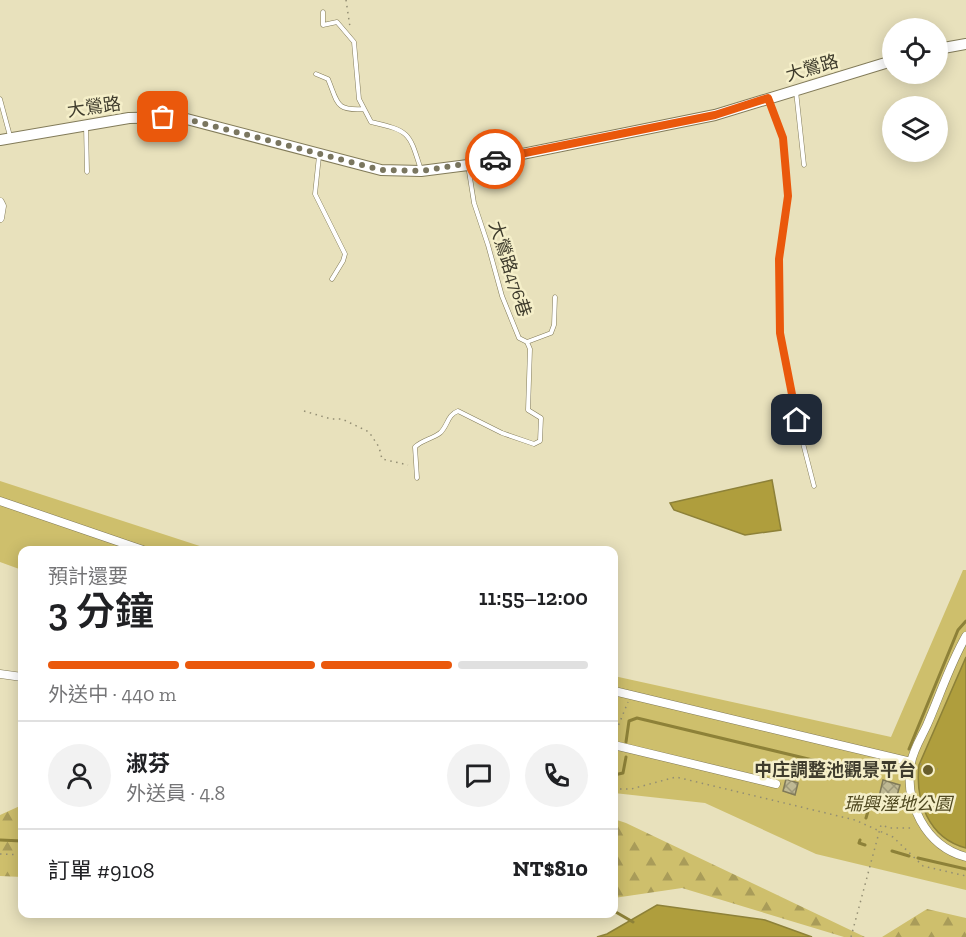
<!DOCTYPE html>
<html lang="zh-TW">
<meta charset="utf-8">
<style>
:root{--surface:#fff;--page:#f2f2f2;--text:#202124;--muted:#757577;--line:#e0e0e0;--accent:#ea580c}
body{margin:0;font-family:"Zilla Slab","Noto Sans TC",serif;background:var(--page);color:var(--text);height:100vh;display:flex;flex-direction:column;font-size:22px;white-space:nowrap}
*{box-sizing:border-box;margin:0}
p{font-size:20px;color:var(--muted)}
.icon{flex:none;width:33px;height:33px;fill:none;stroke:currentColor;stroke-width:2;stroke-linecap:round;stroke-linejoin:round}
.map{position:relative;flex:1;overflow:hidden}
.side{position:absolute;left:18px;top:546px;width:600px;height:372px;display:flex;flex-direction:column;background:var(--surface);border-radius:12px;box-shadow:0 3px 15px #0003}
.side>*{flex:none}
.tools{position:absolute;left:882px;top:18px;display:grid;gap:12px}
.tools a{display:grid;place-items:center;width:66px;height:66px;border-radius:50%;background:var(--surface);box-shadow:0 3px 15px #0003;font-size:30px}
.pin{position:absolute;display:grid;place-items:center;width:51px;height:51px;color:#fff;margin:-26px;border-radius:12px;box-shadow:0 3px 9px #0006}
.courier{position:absolute;display:grid;place-items:center;width:60px;height:60px;margin:-30px;border:4px solid #ea580c;border-radius:50%;background:#fff;color:#222;box-shadow:0 2px 8px #0007}
.head em{font-style:normal;font-weight:600}
.head div{display:flex;flex-direction:column-reverse}
.head{display:flex;align-items:center;justify-content:space-between;height:102px;padding:0 30px}
h1{font-size:39px;font-weight:600;line-height:45px}
.bar{display:grid;grid-template-columns:repeat(4,1fr);gap:9px 6px;align-content:center;height:72px;padding:0 30px}
.bar i{height:8px;border-radius:4px;background:var(--line)}
.bar .active{background:var(--accent)}
.bar p{grid-column:span 4}
.line{display:flex;align-items:center;gap:15px;padding:0 30px;border-top:2px solid var(--line)}
.line div{flex:1}
.round{display:grid;place-items:center;flex:none;width:63px;height:63px;border-radius:32px;background:var(--page)}
.map>svg:first-child{display:block}
.forest{fill:url(#forest-firs)}
.park{fill:#cebf6c}
.water{fill:#af9e3d;stroke:#8d8138;stroke-width:1.5}
.lines{fill:none;stroke-linecap:round;stroke-linejoin:round}
.stream{stroke:#8d8138;stroke-width:3}
.building{fill:url(#building-cross-hatch);stroke:#807a58;stroke-width:1.5}
.lane-casing{stroke:#827b59;stroke-width:5}
.street-casing{stroke:#827b59;stroke-width:9}
.secondary-casing{stroke:#827b59;stroke-width:12}
.path{stroke:#928d73;stroke-width:1.5;stroke-dasharray:1.5 4.5;stroke-linecap:butt}
.lane{stroke:#fff;stroke-width:4}
.street{stroke:#fff;stroke-width:8}
.secondary{stroke:#fff;stroke-width:10}
.done{stroke:#7a765f;stroke-width:6;stroke-dasharray:0 10.8}
.route{stroke:#ea580c;stroke-width:8}
.poi-dot{fill:#685e2b;stroke:#f5efc9;stroke-width:2}
.labels{text-anchor:middle;dominant-baseline:central;stroke-width:5;stroke-linejoin:round;paint-order:stroke}
.street-label{font-size:18px;fill:#3f3c2d;stroke:#f5efc9}
.poi-label{font-size:18px;font-weight:bold;fill:#3f3c2d;stroke:#f5efc9;text-anchor:end}
.park-label{font-size:18px;font-style:italic;fill:#4f4820;stroke:#f5efc9}
</style>
<div class="map">
<svg width="966" height="937" viewBox="0 0 966 937">
<defs>
<pattern id="forest-firs" width="22" height="20" patternUnits="userSpaceOnUse" patternTransform="scale(1.5)"><rect width="22" height="20" fill="#cebf6c"/><path d="M5 1l3.5 6h-7zM16 11l3.5 6h-7z" fill="#a99c59"/></pattern>
<pattern id="building-cross-hatch" width="8" height="8" patternUnits="userSpaceOnUse" patternTransform="scale(1.5)"><rect width="8" height="8" fill="#bfb994"/><path d="M0 0l8 8M0 8l8-8" fill="none" stroke="#9d9879"/></pattern>
</defs>
<rect width="100%" height="100%" fill="#e8e1bc"/>
<path class="forest" d="M22 805V877L0 876V815Z
M614 819 626 823 865 937H844L682 888 614 898Z
M927 909 966 918V937H882Z"/>
<path class="park" d="M0 481 212 550H22V570L0 562Z
M963 570H966V890L816 854 705 803 614 793V676L891 737Z"/>
<path class="water" d="M772 480 781 530 745 535 674 510 670 503Z
M966 657V848C928 838 915 800 919 765Z
M657 905 765 920 812 937H597L607 934Z"/>
<g class="lines">
<path class="stream" d="M626 742 629 721 637 718 867 773 870 778
M909 749 958 630 966 621
M614 775 623 773 626 757
M866 818 871 801
M0 840 22 841
M860 840 859 843 865 845
M892 851 909 856
M918 858 966 869
M614 911 633 922"/>
</g>
<path class="building" d="M786 779 798 783 795 795 783 791Z
M883 780 900 785 893 810 877 805Z"/>
<g class="lines">
<g class="lane-casing">
<path id="lane" d="M323 12V25L337 22 354 42 359 99 371 122C410 131 409 132 421 170
M316 74 328 79C338 103 335 111 364 109
M796 91 804 165
M0 99 10 136
M769 101 783 138 788 197 779 259 780 333 797 420 814 486
M86 126 87 172
M319 156 315 194 345 254 343 261 332 279
M527 342 551 333 554 325 555 297
M417 478 415 447C422 440 432 439 440 433 448 426 447 415 458 411L502 433 534 444 540 441 541 418 528 410 530 349 527 342 519 338 502 296 488 245 474 203 468 165"/>
</g>
<g class="street-casing">
<path id="street" d="M0 202 2 206 0 218
M0 501 143 550
M966 636C950 664 940 695 927 725 922 736 913 750 911 763 904 802 925 846 966 857
M0 674 22 677
M614 691 911 762
M614 745 776 784"/>
</g>
<g class="secondary-casing">
<path id="secondary" d="M938 49 966 44
M0 140 129 118 179 117 381 170 421 171 468 165 715 115 892 61"/>
</g>
<path class="path" d="M346 0 350 27
M304 411 331 419H342L369 432 379 447 382 459 408 465
M614 736 628 702
M920 764 938 769
M614 789H631L676 777 855 820 893 837 923 866 966 876
M0 854 22 855
M851 937 881 825 890 828H914"/>
<use href="#lane" class="lane"/>
<use href="#street" class="street"/>
<use href="#secondary" class="secondary"/>
</g>
<g class="lines">
<path class="done" d="M163 117H179L381 170 421 171 495 159"/>
<path class="route" d="M495 159 715 115 768 98 783 138 788 196 779 259 780 333 797 420"/>
</g>
<circle class="poi-dot" cx="928" cy="770" r="6"/>
<g class="labels">
<g class="street-label">
<text transform="translate(812 68) rotate(-16)">大鶯路</text>
<text transform="translate(94 107) rotate(-8)">大鶯路</text>
<text transform="translate(510 269) rotate(72)">大鶯路476巷</text>
</g>
<g class="poi-label">
<text x="916" y="770">中庄調整池觀景平台</text>
</g>
<g class="park-label">
<text x="898" y="804">瑞興溼地公園</text>
</g>
</g>
</svg>
<div class="tools">
<a><svg class="icon" aria-label="locate" viewBox="0 0 24 24"><circle cx="12" cy="12" r="6"/><path d="M12 2v4M12 18v4M2 12h4M18 12h4"/></svg></a>
<a><svg class="icon" aria-label="layers" viewBox="0 0 24 24"><path d="M12 4l9 5-9 5-9-5zM3 14l9 5 9-5"/></svg></a>
</div>
<div class="pin" style="left:163px;top:117px;background:#ea580c"><svg class="icon" aria-label="bag" viewBox="0 0 24 24"><path d="M5 8h14l-1 12H6zM9 8a3 3 0 0 1 6 0"/></svg></div>
<div class="pin" style="left:797px;top:420px;background:#1f2937"><svg class="icon" aria-label="home" viewBox="0 0 24 24"><path d="M3 11l9-7 9 7M6 9v11h12V9"/></svg></div>
<div class="courier" style="left:495px;top:159px"><svg class="icon" aria-label="car" viewBox="0 0 24 24"><path d="M5 17H2v-5l4-1 3-4h7l3 4 3 1v5h-3M9 17h6M6 11h13"/><circle cx="7" cy="17" r="2"/><circle cx="17" cy="17" r="2"/></svg></div>
<section class="side">
<div class="head"><div><h1>3 分鐘</h1><p>預計還要</p></div><em>11:55–12:00</em></div>
<div class="bar"><i class="active"></i><i class="active"></i><i class="active"></i><i></i><p>外送中 · 440 m</p></div>
<div class="line" style="height:108px"><a class="round"><svg class="icon" aria-label="person" viewBox="0 0 24 24"><circle cx="12" cy="8" r="4"/><path d="M4 21q1-7 8-7t8 7"/></svg></a><div><b>淑芬</b><p>外送員 · 4.8</p></div><a class="round"><svg class="icon" aria-label="chat" viewBox="0 0 24 24"><path d="M4 5h16v11H9l-5 4z"/></svg></a><a class="round"><svg class="icon" aria-label="phone" viewBox="0 0 24 24"><path d="M5 4h4l2 5-3 2q2 4 5 5l2-3 5 2v4C11 20 4 13 5 4z"/></svg></a></div>
<div class="line" style="height:78px"><div>訂單 #9108</div><b>NT$810</b></div>
</section>
</div>
